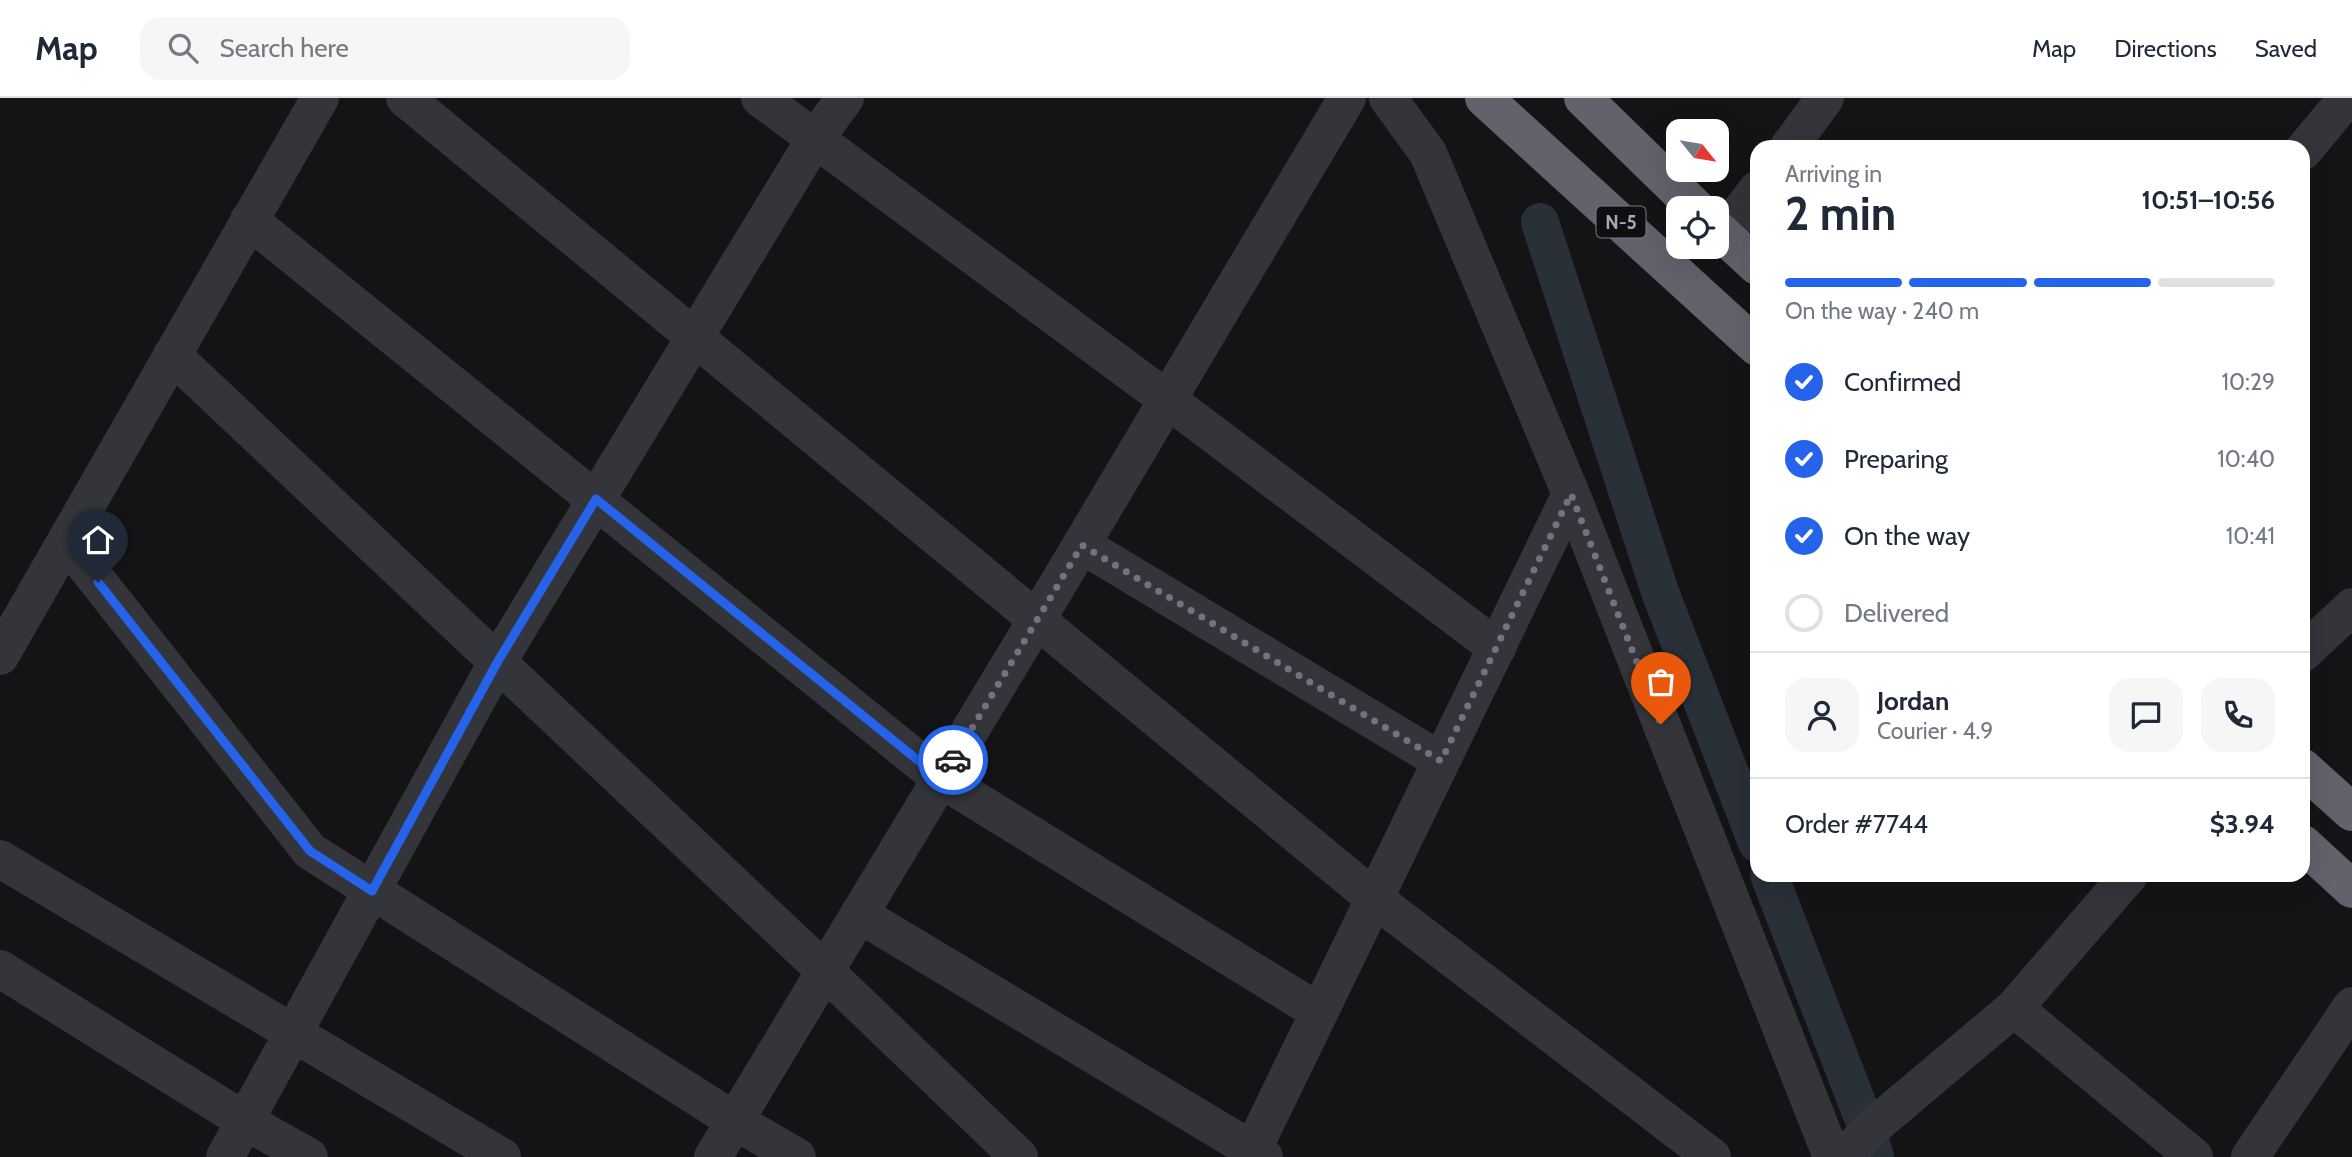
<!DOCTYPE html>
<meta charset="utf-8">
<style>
:root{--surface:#fff;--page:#f6f6f7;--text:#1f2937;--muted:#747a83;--line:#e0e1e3;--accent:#2563eb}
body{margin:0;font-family:Cabin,sans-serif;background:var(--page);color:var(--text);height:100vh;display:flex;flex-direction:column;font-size:26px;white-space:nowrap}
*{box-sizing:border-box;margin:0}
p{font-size:23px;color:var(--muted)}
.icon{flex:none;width:38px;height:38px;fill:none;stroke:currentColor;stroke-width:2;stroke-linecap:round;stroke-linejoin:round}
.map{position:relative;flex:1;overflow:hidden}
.drawer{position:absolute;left:1750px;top:42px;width:560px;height:742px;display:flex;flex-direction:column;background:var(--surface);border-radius:21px;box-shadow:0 7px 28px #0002}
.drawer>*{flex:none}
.needle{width:46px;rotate:120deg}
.buttons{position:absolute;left:1666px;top:21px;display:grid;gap:14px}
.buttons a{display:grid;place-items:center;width:63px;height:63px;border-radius:14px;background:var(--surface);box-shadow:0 7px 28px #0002;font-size:35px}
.pin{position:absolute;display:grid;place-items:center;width:60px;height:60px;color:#fff;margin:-72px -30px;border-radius:50% 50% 50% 0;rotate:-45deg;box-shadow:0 0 7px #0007}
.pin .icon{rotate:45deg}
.courier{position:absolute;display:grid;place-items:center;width:70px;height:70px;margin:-35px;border:5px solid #2563eb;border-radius:50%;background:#fff;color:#222;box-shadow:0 2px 9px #0007}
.overview em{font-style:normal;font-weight:700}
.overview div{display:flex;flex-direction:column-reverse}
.overview{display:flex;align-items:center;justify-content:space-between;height:119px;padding:0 35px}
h1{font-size:46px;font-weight:700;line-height:52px}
.bar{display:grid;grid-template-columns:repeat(4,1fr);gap:10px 7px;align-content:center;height:84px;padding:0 35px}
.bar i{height:9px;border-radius:5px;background:var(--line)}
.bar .on{background:var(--accent)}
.bar p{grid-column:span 4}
.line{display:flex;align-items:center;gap:18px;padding:0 35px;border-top:2px solid var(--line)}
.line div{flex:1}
.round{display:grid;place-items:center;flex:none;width:74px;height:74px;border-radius:21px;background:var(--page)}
ol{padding:0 35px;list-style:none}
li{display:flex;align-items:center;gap:21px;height:77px}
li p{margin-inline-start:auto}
li .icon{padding:7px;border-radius:50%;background:var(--accent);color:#fff;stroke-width:4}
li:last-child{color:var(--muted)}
li i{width:38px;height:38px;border:4px solid var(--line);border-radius:50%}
header{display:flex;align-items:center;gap:42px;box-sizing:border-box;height:98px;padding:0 35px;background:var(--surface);border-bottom:2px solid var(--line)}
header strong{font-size:33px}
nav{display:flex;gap:38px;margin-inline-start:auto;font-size:24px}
.search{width:490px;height:63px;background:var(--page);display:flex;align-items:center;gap:18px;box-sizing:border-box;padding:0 24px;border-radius:21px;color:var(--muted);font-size:26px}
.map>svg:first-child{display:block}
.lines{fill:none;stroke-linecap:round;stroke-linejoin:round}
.canal{stroke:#2a3038;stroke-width:38}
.street{stroke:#34353a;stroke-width:38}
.highway{stroke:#61626b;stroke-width:38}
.done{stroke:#72747d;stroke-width:7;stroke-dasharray:0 12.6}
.route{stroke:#2563eb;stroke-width:9}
.labels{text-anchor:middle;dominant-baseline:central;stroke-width:5;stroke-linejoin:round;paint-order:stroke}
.shield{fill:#0f0e10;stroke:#787a84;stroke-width:2}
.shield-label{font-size:19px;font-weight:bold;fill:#a5a8b5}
</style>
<header>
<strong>Map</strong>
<div class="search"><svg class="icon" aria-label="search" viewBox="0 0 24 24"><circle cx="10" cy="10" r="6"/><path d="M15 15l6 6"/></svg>Search here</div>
<nav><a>Map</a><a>Directions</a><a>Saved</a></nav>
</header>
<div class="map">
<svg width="2352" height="1059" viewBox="0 0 2352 1059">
<rect width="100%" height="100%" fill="#141315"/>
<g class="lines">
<path class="canal" d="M1540 124 1660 494 1757 745
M1769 777 1868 1033 1875 1059"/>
<path class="street" d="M405 0 1375 801 1712 1059
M760 0 1168 302 1497 550
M1388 0 1428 55 1571 396 1832 1059
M1789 49 1825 0
M2303 53 2347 0
M249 122 941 681 1319 914
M1723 137 1757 92
M172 257 825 873 1019 1059
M66 443 310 753 735 1023 797 1059
M1082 447 1441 663
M2303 555 2352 509
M0 558 320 0
M0 761 502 1059
M859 816 1264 1059
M0 871 245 1023 309 1059
M2014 910 2194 1059
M225 1059 498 563 815 41 845 0
M713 1059 1036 523 1347 0
M1249 1059 1571 396
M1845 1059 1868 1033 2014 910 2129 777
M2250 1059 2352 908"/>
<path class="highway" d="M1484 0 1757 249
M1583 0 1696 110
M1717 131 1757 168
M2303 670 2352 714
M2303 746 2352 791"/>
</g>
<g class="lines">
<path class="done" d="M953 662 1082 447 1441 663 1571 396 1661 626"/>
<path class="route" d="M98 484 310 753 372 793 498 563 596 401 941 681 953 662"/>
</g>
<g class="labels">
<rect class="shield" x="1596.5" y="108.5" width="49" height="31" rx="5"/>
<g class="shield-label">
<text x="1621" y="124">N-5</text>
</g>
</g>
</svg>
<div class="buttons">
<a><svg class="needle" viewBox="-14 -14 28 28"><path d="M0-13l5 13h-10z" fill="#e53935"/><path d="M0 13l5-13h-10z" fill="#747a83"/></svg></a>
<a><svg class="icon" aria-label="locate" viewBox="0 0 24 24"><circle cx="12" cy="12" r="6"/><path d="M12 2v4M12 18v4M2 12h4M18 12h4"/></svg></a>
</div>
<div class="pin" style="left:1661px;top:626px;background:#ea580c"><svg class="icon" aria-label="bag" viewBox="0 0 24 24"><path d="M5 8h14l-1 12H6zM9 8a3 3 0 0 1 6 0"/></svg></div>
<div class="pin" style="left:98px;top:484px;background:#1f2937"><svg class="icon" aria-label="home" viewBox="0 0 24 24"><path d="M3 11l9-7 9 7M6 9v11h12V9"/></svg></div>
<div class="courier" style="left:953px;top:662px"><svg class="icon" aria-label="car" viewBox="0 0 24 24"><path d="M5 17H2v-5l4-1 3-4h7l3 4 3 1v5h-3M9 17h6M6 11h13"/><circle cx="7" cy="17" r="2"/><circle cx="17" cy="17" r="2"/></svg></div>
<section class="drawer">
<div class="overview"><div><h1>2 min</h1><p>Arriving in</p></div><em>10:51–10:56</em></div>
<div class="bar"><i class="on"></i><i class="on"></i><i class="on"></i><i></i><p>On the way · 240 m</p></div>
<ol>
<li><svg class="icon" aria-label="check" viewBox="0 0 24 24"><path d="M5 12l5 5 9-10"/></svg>Confirmed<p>10:29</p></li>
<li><svg class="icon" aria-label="check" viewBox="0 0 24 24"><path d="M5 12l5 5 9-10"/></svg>Preparing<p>10:40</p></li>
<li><svg class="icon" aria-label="check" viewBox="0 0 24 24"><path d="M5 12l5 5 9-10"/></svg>On the way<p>10:41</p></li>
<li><i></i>Delivered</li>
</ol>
<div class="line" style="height:126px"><a class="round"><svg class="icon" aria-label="person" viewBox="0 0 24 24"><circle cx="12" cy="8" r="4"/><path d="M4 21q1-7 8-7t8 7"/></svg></a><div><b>Jordan</b><p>Courier · 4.9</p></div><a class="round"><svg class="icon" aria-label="chat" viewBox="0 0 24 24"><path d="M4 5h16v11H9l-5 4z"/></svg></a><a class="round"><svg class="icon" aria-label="phone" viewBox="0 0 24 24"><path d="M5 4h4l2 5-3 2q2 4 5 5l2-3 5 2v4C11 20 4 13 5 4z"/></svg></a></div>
<div class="line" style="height:91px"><div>Order #7744</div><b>$3.94</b></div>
</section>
</div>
